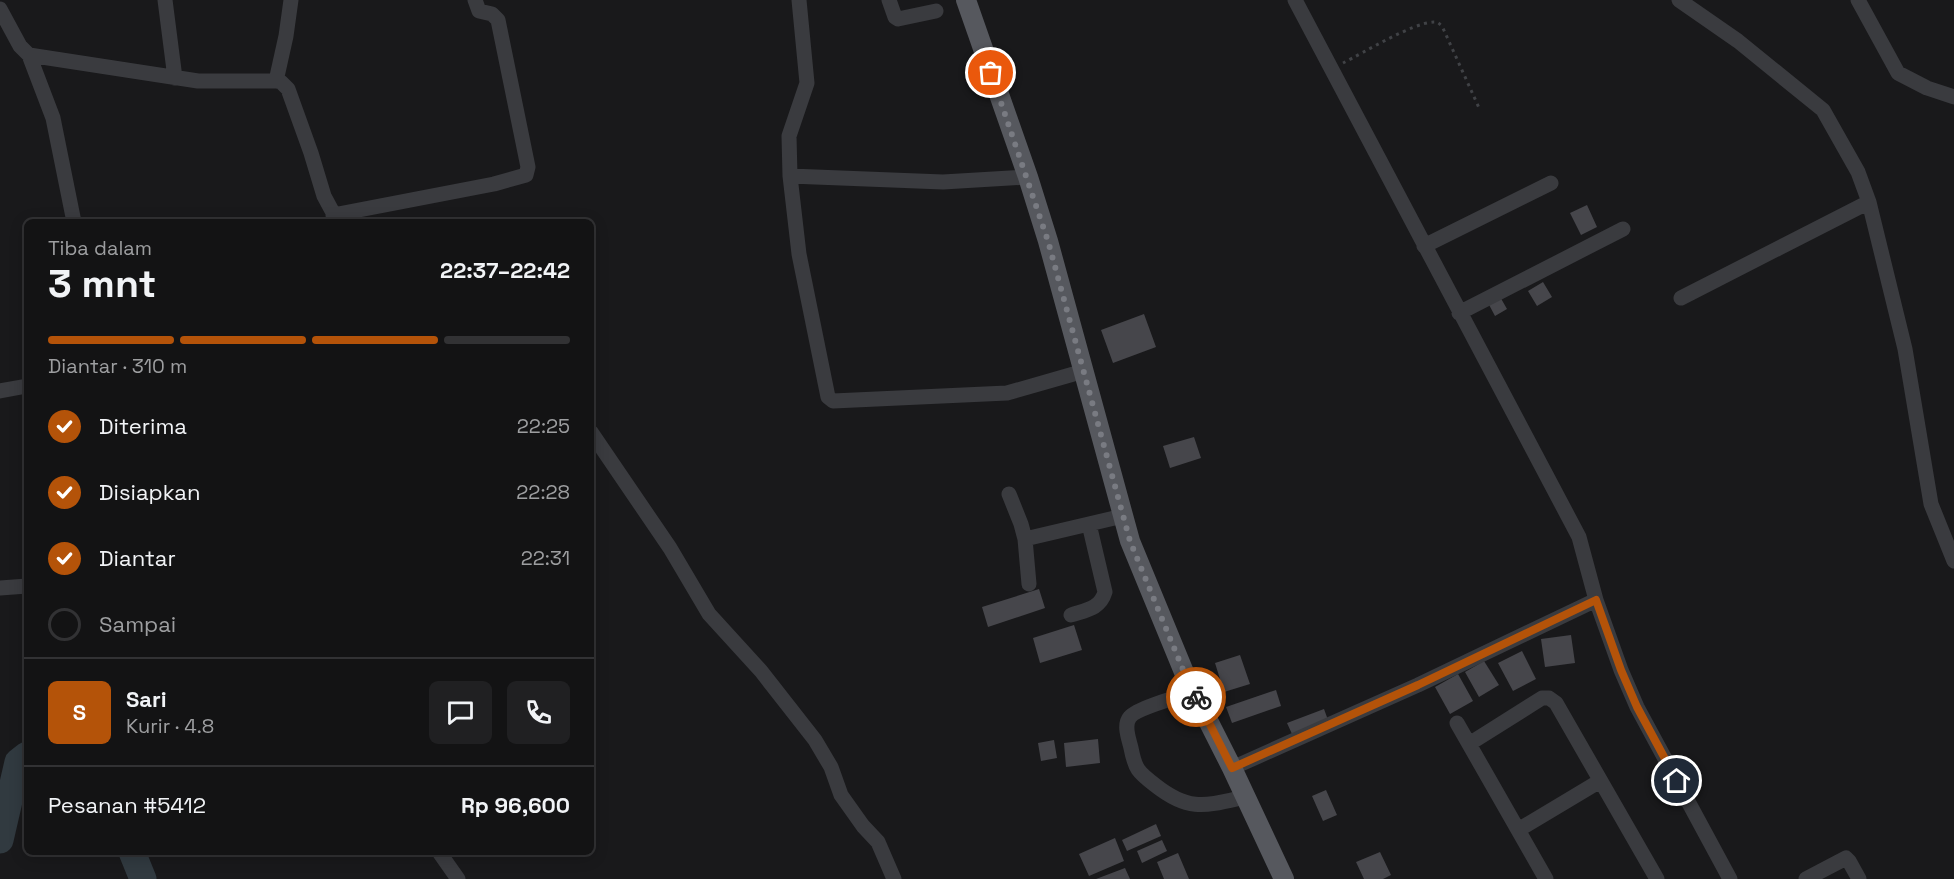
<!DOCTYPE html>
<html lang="id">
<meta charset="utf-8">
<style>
:root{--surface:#131314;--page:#202022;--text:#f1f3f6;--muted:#9d9ea0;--line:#323234;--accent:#b45309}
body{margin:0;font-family:"Space Grotesk",sans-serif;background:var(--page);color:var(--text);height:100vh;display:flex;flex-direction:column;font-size:22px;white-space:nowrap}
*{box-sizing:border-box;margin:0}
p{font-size:20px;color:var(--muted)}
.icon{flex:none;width:33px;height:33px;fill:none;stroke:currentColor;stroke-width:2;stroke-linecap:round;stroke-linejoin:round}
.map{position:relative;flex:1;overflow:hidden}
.panel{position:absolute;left:24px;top:219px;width:570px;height:636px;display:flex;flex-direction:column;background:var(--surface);border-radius:9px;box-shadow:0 3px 15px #0003,0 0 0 2px var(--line)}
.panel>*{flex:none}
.pin{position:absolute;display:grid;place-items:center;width:51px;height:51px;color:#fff;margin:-26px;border:3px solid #fff;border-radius:50%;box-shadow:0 2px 6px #0007}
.courier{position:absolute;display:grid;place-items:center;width:60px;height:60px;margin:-30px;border:4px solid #b45309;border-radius:50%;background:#fff;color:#222;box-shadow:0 2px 8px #0007}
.overview em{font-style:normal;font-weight:600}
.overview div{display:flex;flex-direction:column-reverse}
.overview{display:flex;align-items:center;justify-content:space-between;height:102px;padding:0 24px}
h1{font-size:39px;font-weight:600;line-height:45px}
.bar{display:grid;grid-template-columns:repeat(4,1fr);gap:9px 6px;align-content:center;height:72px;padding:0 24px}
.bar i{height:8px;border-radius:4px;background:var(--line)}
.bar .selected{background:var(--accent)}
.bar p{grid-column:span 4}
.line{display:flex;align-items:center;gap:15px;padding:0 24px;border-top:2px solid var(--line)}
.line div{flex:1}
.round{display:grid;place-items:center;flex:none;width:63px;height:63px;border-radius:9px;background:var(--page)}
ol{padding:0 24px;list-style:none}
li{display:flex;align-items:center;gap:18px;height:66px}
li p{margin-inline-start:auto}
li .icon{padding:6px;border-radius:50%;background:var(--accent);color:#fff;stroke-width:4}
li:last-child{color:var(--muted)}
li i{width:33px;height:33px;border:3px solid var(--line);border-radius:50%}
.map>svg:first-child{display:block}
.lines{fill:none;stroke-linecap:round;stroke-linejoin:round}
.river{stroke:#313a40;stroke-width:27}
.building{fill:#46464b}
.path{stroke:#404246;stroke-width:3;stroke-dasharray:3 4.5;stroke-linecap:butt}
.minor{stroke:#3a3b3f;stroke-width:15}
.major{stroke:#56585e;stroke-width:20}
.done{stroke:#797b82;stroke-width:6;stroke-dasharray:0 10.8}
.route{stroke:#b45309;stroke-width:8}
</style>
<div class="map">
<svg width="1954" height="879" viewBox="0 0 1954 879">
<rect width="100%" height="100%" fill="#19191b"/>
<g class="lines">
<path class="river" d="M0 840 18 762 27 755
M132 852 143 879"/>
</g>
<path class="building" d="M1587 205 1597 227 1581 235 1570 213Z
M1543 282 1552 297 1537 306 1528 291Z
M1499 295 1507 309 1495 316 1487 301Z
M1144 314 1156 347 1113 363 1101 330Z
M1194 437 1201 458 1170 468 1163 446Z
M1039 589 1045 608 988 627 982 607Z
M1074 625 1082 650 1040 663 1033 638Z
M1571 635 1575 663 1545 667 1541 639Z
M1522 651 1536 679 1513 691 1498 663Z
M1240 655 1250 684 1224 692 1215 663Z
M1484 661 1499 685 1479 697 1465 672Z
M1458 674 1473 701 1450 714 1435 687Z
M1276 690 1281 706 1232 723 1226 707Z
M1324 709 1328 720 1292 734 1287 723Z
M1098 739 1100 763 1066 767 1064 743Z
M1054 740 1057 758 1041 761 1038 743Z
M1326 790 1337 815 1323 821 1312 796Z
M1156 824 1161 836 1127 851 1122 840Z
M1115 838 1124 861 1089 876 1079 854Z
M1162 840 1167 851 1142 863 1137 851Z
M1380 852 1391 875 1383 879H1364L1356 862Z
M1178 853 1189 879H1164L1157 862Z
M1125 868 1130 879H1096Z"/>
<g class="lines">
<path class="path" d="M1343 63C1363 53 1414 22 1434 22 1439 22 1438 23 1442 26L1480 110"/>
<path class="minor" d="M165 0 175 78
M799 0 807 83 789 136 790 176 799 254 828 397 833 401 1007 393 1084 371
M889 0 895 17 898 19 936 11
M1295 0 1579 537 1596 600 1621 670 1637 707 1730 879
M1679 0 1738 41 1823 110 1858 172 1869 202 1905 349 1931 504 1954 561
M1858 0 1898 73 1927 88 1954 97
M0 9 20 46 29 55 198 81H276L286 36 291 0
M29 55 53 118 74 222
M276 81 281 82 288 89 311 153 324 196 338 222
M790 176 943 182 1028 177
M333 215 494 184 526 175 528 167 498 20 492 14 479 11 475 0
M1424 246 1551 183
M1681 298 1869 202
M1459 313 1623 229
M0 391 27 386
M591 432 670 548 709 614 761 671 815 740 831 767 841 795 863 826 878 842 894 879
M1009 494 1021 524 1025 539 1029 584
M1025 539 1123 516
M0 588 27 586
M1071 615C1086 610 1100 609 1105 592L1089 524
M1194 692C1181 696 1137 708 1130 717 1123 725 1129 739 1131 748 1135 769 1138 772 1155 785 1189 812 1205 806 1245 797
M1457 723 1546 879
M1469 744 1542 698H1549L1556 703 1657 879
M1232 768 1418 685 1596 600
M1518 830 1600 781
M439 852 458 879
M1806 879 1846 858 1849 861 1859 879"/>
<path class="major" d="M966 0 1028 177 1048 241 1130 541 1186 677 1232 768 1284 879"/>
</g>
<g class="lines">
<path class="done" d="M991 73 1048 241 1130 541 1186 677 1196 697"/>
<path class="route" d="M1196 697 1232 768 1418 685 1596 600 1621 670 1637 707 1677 781"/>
</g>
</svg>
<div class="pin" style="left:991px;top:73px;background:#ea580c"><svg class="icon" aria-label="bag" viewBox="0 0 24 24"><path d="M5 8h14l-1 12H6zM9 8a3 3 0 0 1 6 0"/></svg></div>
<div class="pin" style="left:1677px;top:781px;background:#1f2937"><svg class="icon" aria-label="home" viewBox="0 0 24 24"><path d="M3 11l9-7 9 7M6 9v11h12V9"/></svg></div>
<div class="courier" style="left:1196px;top:697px"><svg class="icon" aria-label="bike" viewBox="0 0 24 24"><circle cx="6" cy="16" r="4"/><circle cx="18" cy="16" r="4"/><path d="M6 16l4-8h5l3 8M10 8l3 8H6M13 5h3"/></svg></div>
<section class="panel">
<div class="overview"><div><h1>3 mnt</h1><p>Tiba dalam</p></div><em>22:37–22:42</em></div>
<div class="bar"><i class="selected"></i><i class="selected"></i><i class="selected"></i><i></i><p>Diantar · 310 m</p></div>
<ol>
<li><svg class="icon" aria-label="check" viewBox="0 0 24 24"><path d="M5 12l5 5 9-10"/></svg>Diterima<p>22:25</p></li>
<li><svg class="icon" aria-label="check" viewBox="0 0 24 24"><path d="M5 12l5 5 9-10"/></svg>Disiapkan<p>22:28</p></li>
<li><svg class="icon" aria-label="check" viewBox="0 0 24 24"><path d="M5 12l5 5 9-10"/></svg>Diantar<p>22:31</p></li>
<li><i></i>Sampai</li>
</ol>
<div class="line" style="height:108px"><b class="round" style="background:var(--accent);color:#fff">S</b><div><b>Sari</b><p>Kurir · 4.8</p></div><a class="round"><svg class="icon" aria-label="chat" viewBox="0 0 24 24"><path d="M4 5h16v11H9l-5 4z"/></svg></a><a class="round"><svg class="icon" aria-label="phone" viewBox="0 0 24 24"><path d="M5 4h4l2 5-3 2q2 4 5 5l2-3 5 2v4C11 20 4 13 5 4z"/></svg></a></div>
<div class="line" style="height:78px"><div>Pesanan #5412</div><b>Rp 96,600</b></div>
</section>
</div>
